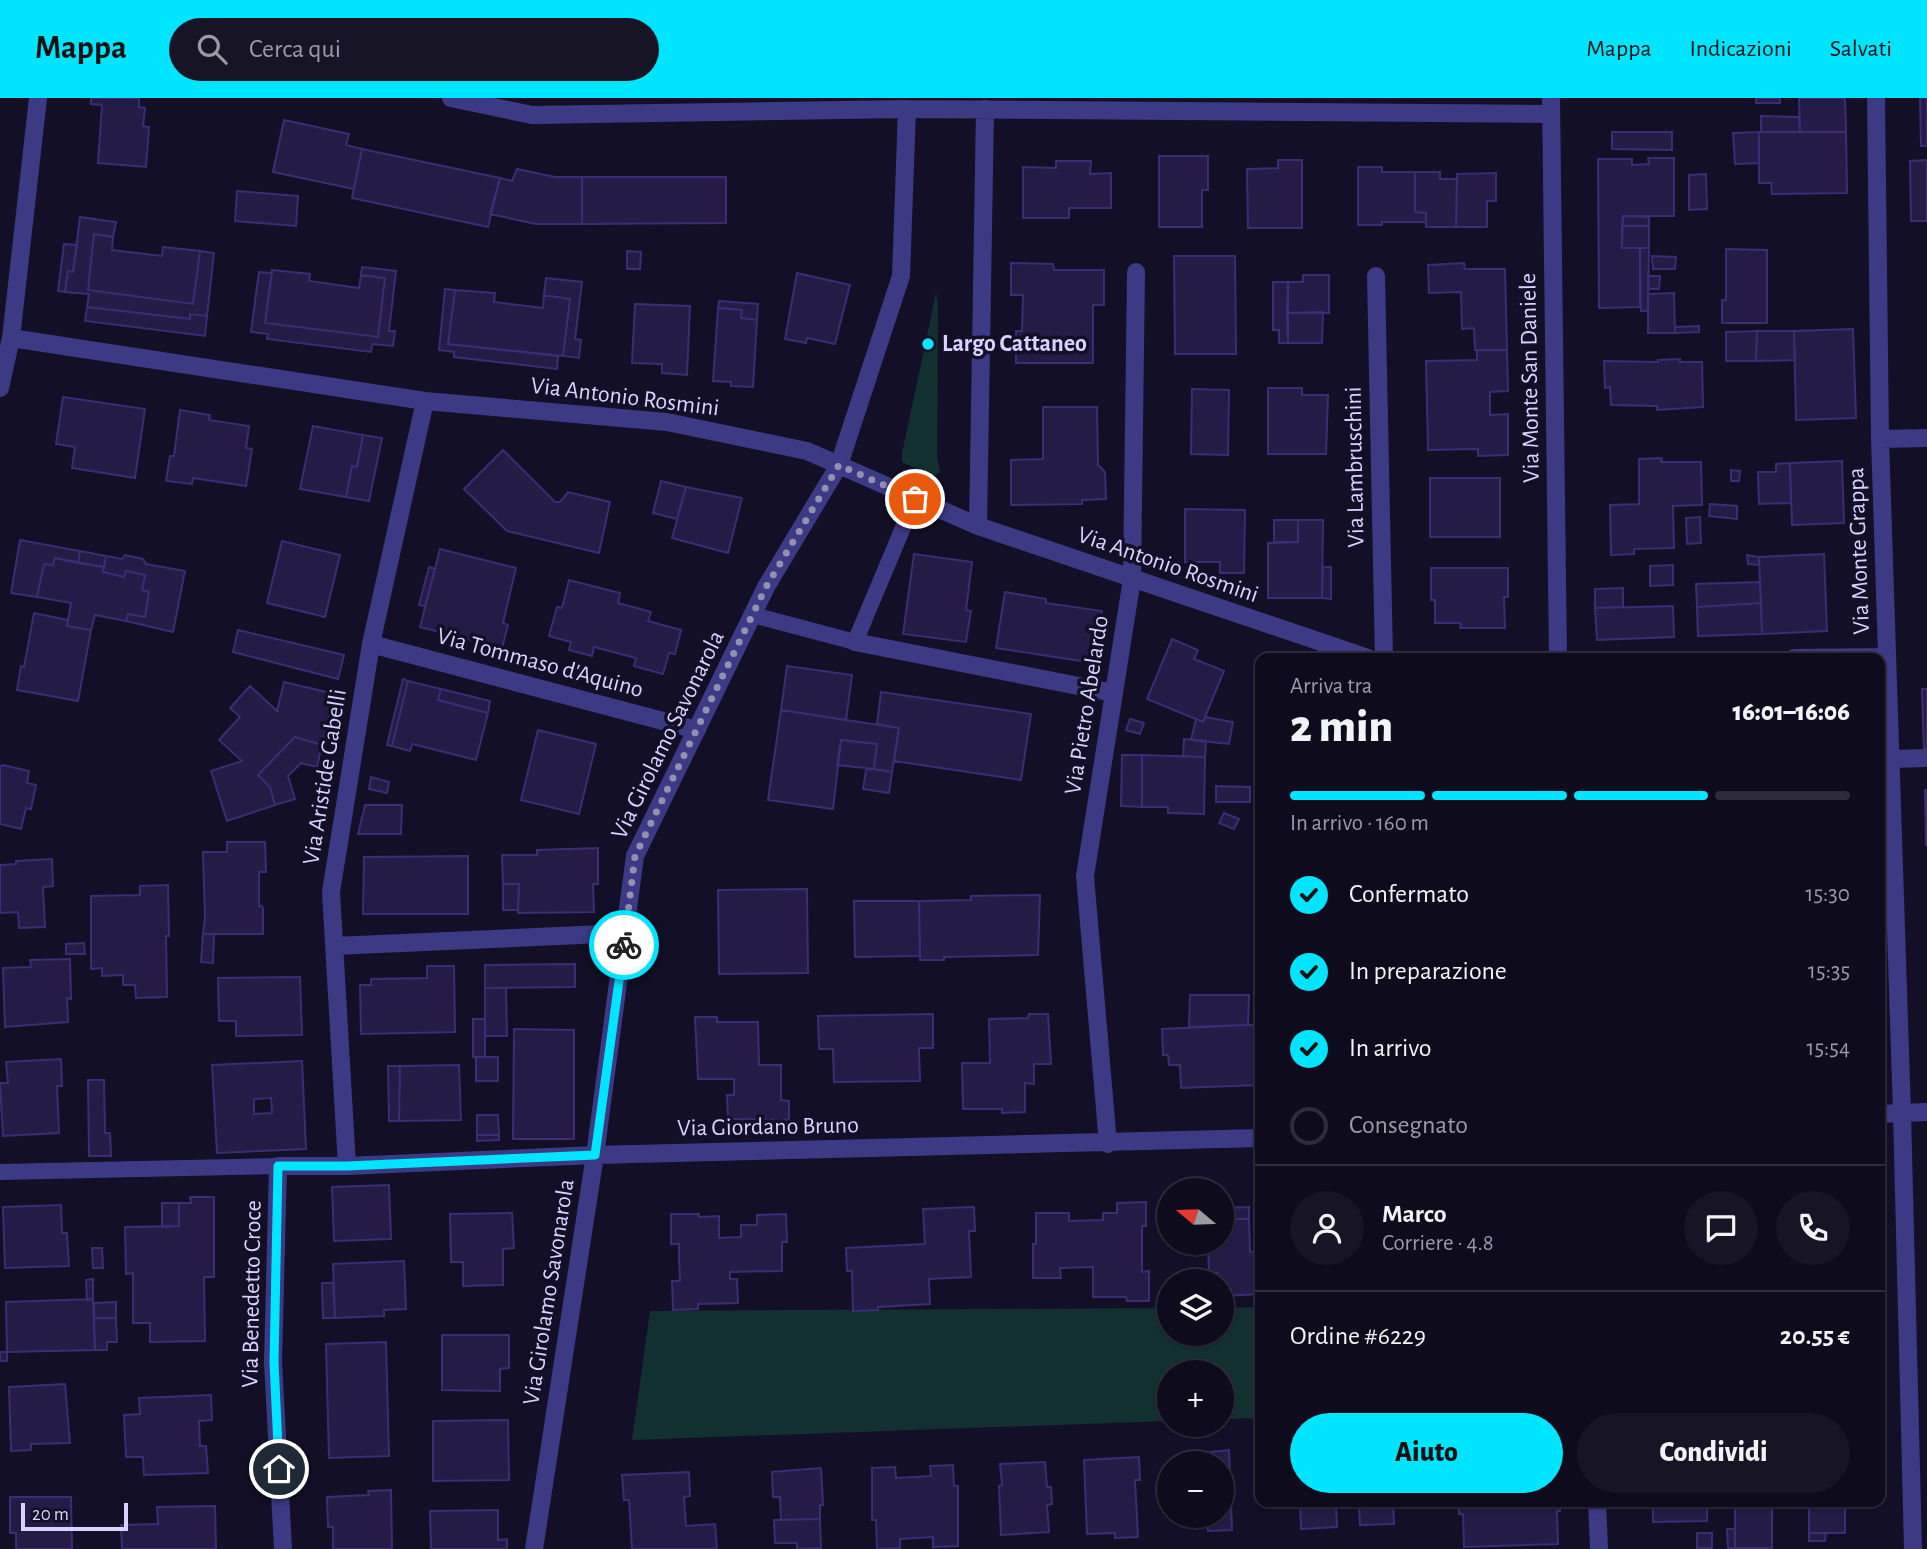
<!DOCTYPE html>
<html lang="it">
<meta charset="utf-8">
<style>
:root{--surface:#0e0b1c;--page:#171425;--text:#f1f3f6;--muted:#9b9ba3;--line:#2e2b3b;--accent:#00e5ff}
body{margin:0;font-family:"Alegreya Sans",sans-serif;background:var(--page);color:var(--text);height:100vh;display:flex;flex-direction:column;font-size:26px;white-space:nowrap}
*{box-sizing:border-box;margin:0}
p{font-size:23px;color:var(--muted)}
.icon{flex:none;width:38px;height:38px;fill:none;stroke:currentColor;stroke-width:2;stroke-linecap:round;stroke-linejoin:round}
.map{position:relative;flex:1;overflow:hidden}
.details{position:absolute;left:1255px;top:555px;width:630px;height:854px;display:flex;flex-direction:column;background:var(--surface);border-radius:14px;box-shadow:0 2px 5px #0004,0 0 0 2px var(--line)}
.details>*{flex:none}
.needle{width:46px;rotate:289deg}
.tools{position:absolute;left:1157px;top:1080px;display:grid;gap:14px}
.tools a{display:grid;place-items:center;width:77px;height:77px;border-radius:50%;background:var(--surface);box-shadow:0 2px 5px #0004,0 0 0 2px var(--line);font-size:35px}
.scale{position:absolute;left:21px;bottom:18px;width:107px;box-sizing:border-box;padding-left:7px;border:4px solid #d9d4ff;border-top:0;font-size:19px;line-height:24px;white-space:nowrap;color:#d9d4ff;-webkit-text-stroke:5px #130f26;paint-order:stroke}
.pin{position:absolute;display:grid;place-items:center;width:60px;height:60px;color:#fff;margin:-30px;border:4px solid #fff;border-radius:50%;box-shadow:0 2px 7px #0007}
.courier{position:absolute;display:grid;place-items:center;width:70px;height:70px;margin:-35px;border:5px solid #00e5ff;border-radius:50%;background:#fff;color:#222;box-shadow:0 2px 9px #0007}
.overview em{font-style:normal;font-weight:800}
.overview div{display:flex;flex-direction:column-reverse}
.overview{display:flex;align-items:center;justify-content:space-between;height:119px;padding:0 35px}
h1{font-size:46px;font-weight:800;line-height:52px}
.bar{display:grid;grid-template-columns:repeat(4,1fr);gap:10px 7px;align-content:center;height:84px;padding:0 35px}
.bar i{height:9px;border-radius:5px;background:var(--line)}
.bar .selected{background:var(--accent)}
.bar p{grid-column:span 4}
.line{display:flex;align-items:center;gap:18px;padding:0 35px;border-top:2px solid var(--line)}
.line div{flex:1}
.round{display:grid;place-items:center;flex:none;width:74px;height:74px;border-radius:37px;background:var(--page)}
ol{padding:0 35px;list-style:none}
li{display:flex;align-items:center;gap:21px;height:77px}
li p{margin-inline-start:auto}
li .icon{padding:7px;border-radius:50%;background:var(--accent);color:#111;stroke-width:4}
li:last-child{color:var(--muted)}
li i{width:38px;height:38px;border:4px solid var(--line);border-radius:50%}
.button{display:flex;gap:14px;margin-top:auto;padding:14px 35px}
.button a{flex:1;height:80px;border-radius:42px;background:var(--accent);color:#111;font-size:28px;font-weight:800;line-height:80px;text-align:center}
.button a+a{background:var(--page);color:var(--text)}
header{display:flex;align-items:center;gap:42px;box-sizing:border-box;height:98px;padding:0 35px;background:var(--accent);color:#111}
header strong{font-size:33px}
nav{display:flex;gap:38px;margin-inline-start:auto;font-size:24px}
.search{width:490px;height:63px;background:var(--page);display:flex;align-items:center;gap:18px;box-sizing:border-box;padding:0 24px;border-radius:38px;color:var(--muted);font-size:26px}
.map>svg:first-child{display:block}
.green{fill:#12302f}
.building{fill:#241b47;stroke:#3b2d73;stroke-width:2;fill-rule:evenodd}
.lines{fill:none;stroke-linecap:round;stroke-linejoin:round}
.service{stroke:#3d3a85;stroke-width:16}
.minor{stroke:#3d3a85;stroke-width:18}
.done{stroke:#948fb3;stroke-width:7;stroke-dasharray:0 12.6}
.route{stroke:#00e5ff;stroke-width:9}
.poi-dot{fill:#00e5ff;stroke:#130f26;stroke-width:2.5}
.labels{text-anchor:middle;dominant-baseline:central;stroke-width:7;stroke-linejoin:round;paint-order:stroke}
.poi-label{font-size:24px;font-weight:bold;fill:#d9d4ff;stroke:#130f26;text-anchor:start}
.street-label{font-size:24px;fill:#d9d4ff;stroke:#130f26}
</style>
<header>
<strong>Mappa</strong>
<div class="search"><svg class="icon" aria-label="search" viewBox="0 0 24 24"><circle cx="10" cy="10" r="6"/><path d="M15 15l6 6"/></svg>Cerca qui</div>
<nav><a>Mappa</a><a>Indicazioni</a><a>Salvati</a></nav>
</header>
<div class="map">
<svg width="1927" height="1451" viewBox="0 0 1927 1451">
<rect width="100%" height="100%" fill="#130f26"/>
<path class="green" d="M936 195 938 207 937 358 940 374 933 379 902 364V355Z
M1260 1209V1320L1222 1321V1274H1169V1323L632 1342 650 1213 1169 1210V1236H1222V1210Z"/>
<path class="building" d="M91 0H139V9L145 10 143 28 149 29 146 69 98 65 102 7 91 6Z
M1756 0H1780V5H1756Z
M1799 0H1845L1846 34H1800Z
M1920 0H1927V48H1921Z
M1761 18 1799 19 1800 34H1761Z
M284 22 349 36 346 47 362 51 354 91 273 74Z
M1612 34H1672V52L1612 51Z
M1759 34V65L1735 66 1733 35Z
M1759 34H1846L1847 95 1772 96 1771 85H1759Z
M362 51 500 80 488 129 352 100Z
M1159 58H1208V92H1202V129H1159Z
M1648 60H1674V118H1623L1622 150H1640V209L1599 210 1598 61H1632V67L1649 66Z
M1278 62H1302V130H1248L1247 71 1278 70Z
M1927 62V123H1911L1910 63Z
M1056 63H1091L1090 76 1111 75V110H1069V120H1023V69L1056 70Z
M1358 69H1382V74H1415V114L1426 115V124H1382V127H1358Z
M517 71 555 79H582V126H536L490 116 500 80 512 83Z
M1415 74H1440V81H1457L1456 129H1426V115L1415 114Z
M1496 75V103H1487V129H1456L1457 76Z
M1706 76 1707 111 1689 112V77Z
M582 79H726V125L582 126Z
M237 93 298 98 296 128 235 123Z
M1623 118 1649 119V128H1622Z
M80 119 116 124 113 139 94 136 88 192 193 206 200 153 214 155 207 218 190 216V221L87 209 89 196 65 194 68 173 73 174Z
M1622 128H1649V150H1622Z
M94 136 113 139 112 152 162 158 163 149 200 153 193 206 88 192Z
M64 146 77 147 73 174 68 173 65 194 58 193Z
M1640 150H1649L1648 212 1641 213Z
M1726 151 1767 152V225H1722V202H1726Z
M627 153 641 154 640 171H627Z
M1174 158H1235L1236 256H1175Z
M1652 158 1676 159 1675 171H1653Z
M1011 165 1053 166 1054 172H1104V207H1093V265H1016V233H1022L1023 197H1011Z
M1464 165 1465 171H1505L1507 252H1475L1474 230 1462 231 1461 194 1429 195 1428 167Z
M362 169 396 173 389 233H395L393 248 372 246 371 254 267 241 268 236 251 234 259 174 272 175 265 225 378 239 385 180 361 177Z
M272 172 310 176 309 183 359 190 361 177 385 180 378 239 265 225Z
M797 175 850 187 835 246 807 240 806 245 785 241Z
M1303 177H1329V215H1287L1288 184H1303Z
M1648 178H1660L1659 191H1648Z
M546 180 582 184 575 241 581 242 579 260 563 258 570 201 544 197Z
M1273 184H1288V245H1279V232H1273Z
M445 191 455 192 448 246 558 258 557 271 454 259V254L439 252Z
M455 192 495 195 494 204 543 210 544 197 570 201 563 258 448 246Z
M1674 195 1675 235H1648V196Z
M719 203 758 206 757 222 741 220 742 212 718 210Z
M635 206 690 208 687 277 662 275V266L632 265Z
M87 209 190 221V216L207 218 205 238 85 223Z
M718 210 742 212 741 220 757 222 753 289 731 288V284L713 283Z
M1323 214 1322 245H1288L1287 215Z
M1699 228V234L1675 235V229Z
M1853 231 1856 320 1796 322 1794 233Z
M1757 233 1756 263H1726V234Z
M1757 233H1794L1795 262 1756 263Z
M1477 252H1507L1508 293 1490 294V317L1508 316V357L1478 358V351L1428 352 1426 263 1477 262Z
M1680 261V264H1702L1703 309 1657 312V308L1611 307 1610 289 1605 290 1604 263 1658 264V262Z
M1268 290H1302V297H1328L1326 356H1268Z
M1192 291 1229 292 1228 357 1191 356Z
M63 299 145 311 135 380 72 370 75 349 56 346Z
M1043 309H1097L1098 367 1105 374 1106 401 1082 402V406L1011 407V362L1043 361Z
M180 312 210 317 209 322 249 328 246 350 252 351 246 388 193 380 192 386 166 383 170 358H174Z
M313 328 363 337 357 369 352 368 346 399 300 391Z
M363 337 382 340 369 403 346 399 352 368 357 369Z
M503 352 555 404H560L568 394 610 404 599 455 507 433 464 391Z
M1662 360 1661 364H1701L1702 407 1673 408 1674 450 1634 451V456L1611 457 1610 407 1639 406V361Z
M1842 363 1844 425 1792 427 1790 365Z
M1790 365 1791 405 1759 406 1758 374H1776V366Z
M1731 372 1740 373 1739 383H1731Z
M1430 380H1500V439H1430Z
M661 383 686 389 677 421 653 415Z
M686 389 742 400 728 455 672 440Z
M1710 406 1737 408V421L1709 418Z
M1185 411 1245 412 1244 475H1220V464H1185Z
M1700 419 1701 445 1687 446 1686 420Z
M1274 422H1298V444H1274Z
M1298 422H1323L1322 500H1268V445L1298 444Z
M20 442 80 453 78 465 55 460 53 467 44 466 37 499 11 495Z
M282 443 340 457 325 519 267 505Z
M440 451 516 470 503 525 508 527 502 550 420 529Z
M80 453 106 458 104 469 78 465Z
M914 456 972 464 966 512 971 513 966 544 903 536Z
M1824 456 1827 533 1762 536 1759 459Z
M125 457 143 461 146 466 185 473 173 534 126 523 128 516 145 519 149 494 142 492 145 477 126 473 124 479 103 474 106 458 122 461Z
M1747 457 1759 459V467L1748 466Z
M55 460 104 469 103 474 124 479 126 473 145 477 142 492 149 494 145 519 128 516 126 523 95 517 91 532 67 528 71 505 37 499 44 466 53 467Z
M1673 467V487L1650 488V468Z
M429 469 435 471 425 508 419 507Z
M1323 469H1331V501L1322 500Z
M1431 470H1508V499H1504L1505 530H1460L1461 525H1435V502H1431Z
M569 482 620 495 618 505 651 514 648 523 681 532 675 556 669 555 663 576 634 568 636 560 594 549 592 558 569 552 571 544 549 538 557 509 562 510Z
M1760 484 1761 505 1697 509 1696 486Z
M1623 490V509L1595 510V491Z
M1005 494 1046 501V505L1102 513 1094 565 996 550Z
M1761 505 1762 536 1698 538 1697 509Z
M1673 508 1674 539 1597 542 1595 510Z
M34 515 68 522 67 528 91 532 78 603 17 592 21 568 24 569Z
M238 532 344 557 338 581 233 554Z
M1172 541 1198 552 1194 561 1224 573 1203 624 1147 601Z
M787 568 852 577 846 622 781 612Z
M403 581 408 583 392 648 387 647Z
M408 583 441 591 438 602 488 615 476 662 412 646 410 653 392 648Z
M284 584 335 596 322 647 295 639 258 677 270 689 275 707 227 723 211 673 242 663 219 642 240 619 230 610 250 588 277 613Z
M441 591 490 603 488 615 438 602Z
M1922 591H1927V650H1924Z
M881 594 1031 616 1021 682 894 663 899 630 877 626Z
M781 612 899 630 892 674 874 671 877 646 841 642 833 711 768 702Z
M1205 619 1233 624 1229 646 1191 642 1196 621 1203 624Z
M1130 621 1144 625 1140 636 1126 632Z
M538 632 596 646 579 716 521 702Z
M295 639 322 647 317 669 301 665 288 678 295 701 275 707 270 689 258 677Z
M1184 641 1206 643 1205 659H1183Z
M841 642 877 646 874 671 837 667Z
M1122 657H1142V709L1121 708Z
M1142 657 1205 659 1204 716 1168 715V709H1142Z
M3 667 29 673 27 685 36 687 31 711 26 710 21 731 0 726V669Z
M872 671 892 674 889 695 863 691 866 672Z
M371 679 389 684 387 695 369 691Z
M1216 688 1250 689V704H1216Z
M1925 692H1927V747H1926Z
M365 707H402L401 736H358Z
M1224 715 1239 721 1234 731 1219 725Z
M227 744H265L266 774H259V808H262L263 811V836H203L205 819 203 754H227Z
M598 750V786H593L594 814 518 815 519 786H503L502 757H537V752Z
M468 758V816H363L364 759Z
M52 761 53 788 43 789 45 829 19 830 18 814 0 815V767L16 766V763Z
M503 786H519L518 812H503Z
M168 787 169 838H166L167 899 136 900 135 887H123V877L102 878V870L91 871V798L140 797V788Z
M807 791 808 875 719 876 718 792Z
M1040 797 1038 857 944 859V862H920L919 803 971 802V798Z
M854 803H919L920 858 855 859Z
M203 836H214L213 865 201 864Z
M84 845 85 856H66V846Z
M70 861 71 901 67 900 68 924 5 929 3 870 31 869 30 862Z
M575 866V889L485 890V867Z
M427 868H454L455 934 361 936 360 887H371V881L427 880Z
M300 879 302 937 236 938V923H219L218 880Z
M485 890H506L507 938H485Z
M1190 897H1249L1248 927 1189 929Z
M933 916V950H919L920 983 834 984 833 951H819L818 918Z
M1029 916H1048L1051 966H1034V986L1025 985V1014L1002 1015V1011H963L962 965H990L989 921 1028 920Z
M695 919H717V924H758L759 967H781V1002L789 1003V1022L728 1021 727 997H734V981H698Z
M473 921H485V959H473Z
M1248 927H1260V987L1181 990 1180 967H1169L1168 957H1163L1162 931Z
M514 931 574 932V1041H513Z
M476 959H498V983H476Z
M61 961 62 988H57L59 1035 3 1038 0 985H8L6 964Z
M302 963 306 1051 217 1055 212 967ZM271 1000 272 1015 254 1016V1001Z
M459 967 461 1022 399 1023 400 968Z
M388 968H400L399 1023H389Z
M88 982H104L105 1035H110L111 1058H89Z
M477 1017H498L499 1037H477Z
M477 1037H499V1042L477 1043Z
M389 1087 391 1141 334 1143 332 1089Z
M190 1099H214V1179H204L205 1243 150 1244V1225H133V1175L126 1176 125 1129 179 1128V1105H191Z
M1146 1104V1128H1142V1174L1149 1173V1203H1127L1126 1199H1093V1169L1060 1170 1061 1180H1033V1146H1036V1115H1069V1123L1103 1122V1115H1117V1105Z
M162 1105H179V1128L162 1129Z
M61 1107 62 1135H67L69 1168 5 1170 3 1109Z
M974 1109 975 1133H969L971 1179 929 1181 930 1206 878 1209V1212L853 1213 852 1173H847L846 1150 925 1146 923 1111Z
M1249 1109V1121H1222V1110Z
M512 1115 514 1150 503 1151V1187L463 1188V1164H451L450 1116Z
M671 1116H699V1119L719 1118V1140L741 1139V1127H757V1117L786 1116 787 1144H782V1173L730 1174V1181H737L738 1205 698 1206V1211L673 1212 672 1183H680L679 1159V1146H671Z
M1222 1121H1249L1250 1154 1260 1153V1196L1222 1198V1183H1218V1175H1209L1208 1144H1222Z
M92 1150H102L103 1170H93Z
M404 1163 406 1211 384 1212V1218L335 1220 333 1166Z
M93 1181V1201L87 1202 86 1182Z
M322 1185H333L335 1220H323Z
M93 1201 95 1252 7 1254 6 1204Z
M116 1204V1220H94V1205Z
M94 1220H116L117 1244H107V1252H95Z
M442 1237H509V1270L500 1271V1293L442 1292Z
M386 1244 389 1358 329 1360 326 1246Z
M0 1254H7V1263H0Z
M65 1286 70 1345 31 1346V1352L11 1353 9 1289Z
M211 1297 212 1322 199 1323 200 1348H206L208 1375 144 1377 143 1359H126L124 1317 140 1316 139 1300Z
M508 1322 509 1382 433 1383V1323Z
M1229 1352 1232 1432 1208 1433 1207 1426 1186 1428 1185 1418H1222V1365H1183V1357Z
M1139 1359 1140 1382H1135L1138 1439 1115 1440V1435L1087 1436 1084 1362Z
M1045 1364 1047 1389H1051L1052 1406 1047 1407 1049 1434 1001 1437 999 1388 1002 1387 1000 1366Z
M953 1367 954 1388H958V1448L933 1449V1439L900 1441V1450L877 1451 876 1422H872V1370L895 1369 896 1380 931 1378 930 1368Z
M821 1370 823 1407H820V1421L781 1422 780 1399H773L772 1374Z
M689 1374 690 1398 684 1399 686 1428 715 1426 717 1451H632L629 1402H624L622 1377Z
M391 1392 392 1451H333V1429H328L327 1399 369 1397 368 1393Z
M10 1399H71L72 1451H16V1435H10Z
M1300 1404H1393L1394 1426 1360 1427 1359 1406 1336 1408 1337 1429 1301 1431Z
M1459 1404H1560V1413H1557L1558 1446 1464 1449 1463 1416H1459Z
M1653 1404H1707V1423L1653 1424Z
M1735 1404H1772V1450H1735Z
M1809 1404H1845V1435H1809Z
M215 1408 216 1451H122L121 1427 158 1426 157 1409Z
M498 1412V1442L507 1441V1451H431L430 1413Z
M820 1421 821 1450 797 1451V1445H775L774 1422Z
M1727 1431H1735V1450H1728Z
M1697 1435H1712V1450H1697Z
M1809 1435H1826L1825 1443H1809Z"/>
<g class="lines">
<path class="service" d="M753 517 855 544 915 401
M0 1074 278 1068"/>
<path class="minor" d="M451 0 532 17 907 11 1551 16
M1551 0 1558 560
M1876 0 1880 341 1902 1015 1913 1451
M1376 178 1384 560
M11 240 425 303 667 324 807 353 978 428 1368 560
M0 290 11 240 38 0
M1880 341 1927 340
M978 428 985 11
M855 544 1114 595
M371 546 697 632
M1794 560 1887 559
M1890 661 1927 660
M334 848 625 835
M1880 1016 1927 1014
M1108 1046 1085 778 1132 481 1136 174
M347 1068 331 794 371 546 425 303
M1597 1404 1599 1451
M283 1451 273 1264 278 1068H347L595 1057 1260 1040
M534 1451 595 1057 635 758 766 489 839 367 901 178 907 11"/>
</g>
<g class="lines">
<path class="done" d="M624 847 635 758 766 489 839 367 915 401"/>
<path class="route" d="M279 1371 274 1264 278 1068H347L595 1057 624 847"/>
</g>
<circle class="poi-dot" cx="928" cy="246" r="7"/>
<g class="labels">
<g class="poi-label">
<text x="942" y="246">Largo Cattaneo</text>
</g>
<g class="street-label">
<text transform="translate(1530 280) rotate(-91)">Via Monte San Daniele</text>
<text transform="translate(625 299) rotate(7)">Via Antonio Rosmini</text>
<text transform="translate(1355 369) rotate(-91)">Via Lambruschini</text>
<text transform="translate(1859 453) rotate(-92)">Via Monte Grappa</text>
<text transform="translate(1168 467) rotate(19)">Via Antonio Rosmini</text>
<text transform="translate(540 565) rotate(15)">Via Tommaso d'Aquino</text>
<text transform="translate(1087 607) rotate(-81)">Via Pietro Abelardo</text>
<text transform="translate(668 637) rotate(-64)">Via Girolamo Savonarola</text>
<text transform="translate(325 679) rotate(-81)">Via Aristide Gabelli</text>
<text transform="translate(768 1029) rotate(-1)">Via Giordano Bruno</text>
<text transform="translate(549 1194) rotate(-81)">Via Girolamo Savonarola</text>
<text transform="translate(252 1196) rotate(-89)">Via Benedetto Croce</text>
</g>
</g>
</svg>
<div class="tools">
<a><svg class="needle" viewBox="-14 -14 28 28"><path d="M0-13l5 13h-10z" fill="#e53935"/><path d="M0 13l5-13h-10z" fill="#9b9ba3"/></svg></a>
<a><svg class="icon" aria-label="layers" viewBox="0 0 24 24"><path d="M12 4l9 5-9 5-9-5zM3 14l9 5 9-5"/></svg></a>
<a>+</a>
<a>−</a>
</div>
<div class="scale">20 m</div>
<div class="pin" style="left:915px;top:401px;background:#ea580c"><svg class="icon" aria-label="bag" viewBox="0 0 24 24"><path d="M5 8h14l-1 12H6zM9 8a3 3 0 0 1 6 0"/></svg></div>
<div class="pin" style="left:279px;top:1371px;background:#1f2937"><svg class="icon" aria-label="home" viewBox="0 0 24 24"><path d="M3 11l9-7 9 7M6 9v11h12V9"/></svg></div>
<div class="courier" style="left:624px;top:847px"><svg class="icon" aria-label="bike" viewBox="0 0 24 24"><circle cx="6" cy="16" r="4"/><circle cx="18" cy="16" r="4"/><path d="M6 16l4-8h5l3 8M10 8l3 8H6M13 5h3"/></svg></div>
<section class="details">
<div class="overview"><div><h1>2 min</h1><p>Arriva tra</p></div><em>16:01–16:06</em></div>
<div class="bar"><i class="selected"></i><i class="selected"></i><i class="selected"></i><i></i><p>In arrivo · 160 m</p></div>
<ol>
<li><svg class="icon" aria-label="check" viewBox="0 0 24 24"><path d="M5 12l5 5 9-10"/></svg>Confermato<p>15:30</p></li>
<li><svg class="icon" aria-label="check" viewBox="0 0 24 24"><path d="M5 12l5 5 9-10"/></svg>In preparazione<p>15:35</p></li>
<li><svg class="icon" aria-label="check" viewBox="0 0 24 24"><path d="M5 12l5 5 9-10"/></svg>In arrivo<p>15:54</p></li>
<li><i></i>Consegnato</li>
</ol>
<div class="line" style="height:126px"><a class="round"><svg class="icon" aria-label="person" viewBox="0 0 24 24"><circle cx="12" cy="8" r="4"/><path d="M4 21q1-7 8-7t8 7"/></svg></a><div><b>Marco</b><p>Corriere · 4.8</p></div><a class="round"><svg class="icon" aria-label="chat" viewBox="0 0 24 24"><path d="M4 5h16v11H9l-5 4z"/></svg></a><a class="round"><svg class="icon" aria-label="phone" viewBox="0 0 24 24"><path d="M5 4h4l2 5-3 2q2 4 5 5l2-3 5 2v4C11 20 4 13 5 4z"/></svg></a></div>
<div class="line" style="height:91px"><div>Ordine #6229</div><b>20.55 €</b></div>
<div class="button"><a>Aiuto</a><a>Condividi</a></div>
</section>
</div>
